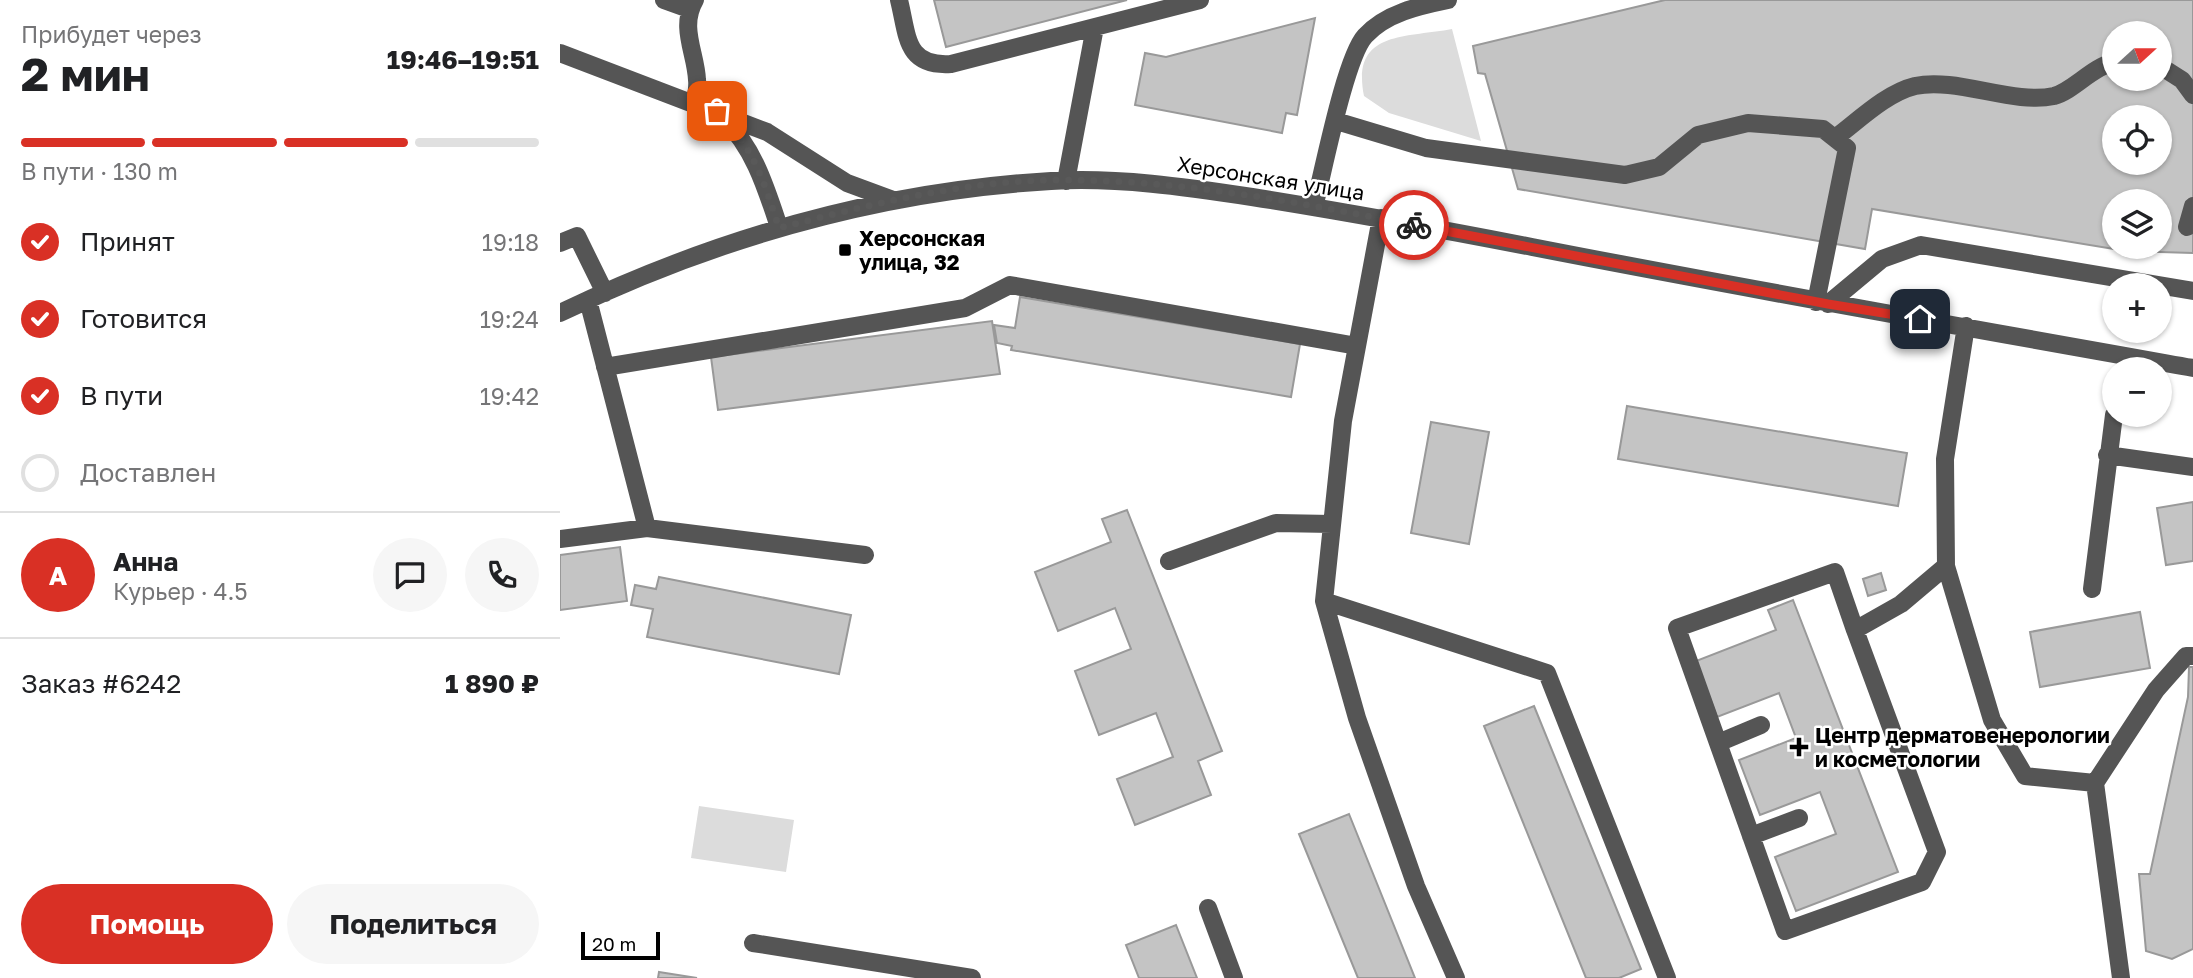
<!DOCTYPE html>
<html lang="ru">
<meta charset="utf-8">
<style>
:root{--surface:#fff;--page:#f6f6f6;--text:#202124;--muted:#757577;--line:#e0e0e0;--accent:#d93025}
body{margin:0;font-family:"Golos Text",sans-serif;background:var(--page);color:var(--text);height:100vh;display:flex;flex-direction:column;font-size:26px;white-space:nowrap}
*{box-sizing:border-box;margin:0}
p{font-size:23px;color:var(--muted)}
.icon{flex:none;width:38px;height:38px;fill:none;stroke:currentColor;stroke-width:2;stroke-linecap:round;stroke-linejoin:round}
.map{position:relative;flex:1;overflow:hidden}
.sheet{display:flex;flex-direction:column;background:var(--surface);width:560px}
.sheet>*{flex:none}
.needle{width:46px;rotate:69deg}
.controls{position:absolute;left:1542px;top:21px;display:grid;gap:14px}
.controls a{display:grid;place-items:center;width:70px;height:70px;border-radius:50%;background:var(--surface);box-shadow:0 2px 5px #0004;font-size:35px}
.scale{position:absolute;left:21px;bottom:18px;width:79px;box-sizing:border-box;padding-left:7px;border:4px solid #000;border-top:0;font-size:19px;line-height:24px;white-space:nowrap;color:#000;-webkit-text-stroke:5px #fff;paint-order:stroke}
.pin{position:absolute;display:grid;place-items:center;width:60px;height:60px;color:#fff;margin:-30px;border-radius:14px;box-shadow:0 4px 10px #0006}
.courier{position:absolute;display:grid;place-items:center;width:70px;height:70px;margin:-35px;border:5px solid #d93025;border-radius:50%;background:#fff;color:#222;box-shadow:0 2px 9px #0007}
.overview em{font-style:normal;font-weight:700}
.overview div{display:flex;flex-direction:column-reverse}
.overview{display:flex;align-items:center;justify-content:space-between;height:119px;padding:0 21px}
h1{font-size:46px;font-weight:700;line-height:52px}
.bar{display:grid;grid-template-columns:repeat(4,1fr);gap:10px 7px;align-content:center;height:84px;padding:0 21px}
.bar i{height:9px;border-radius:5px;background:var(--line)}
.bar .current{background:var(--accent)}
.bar p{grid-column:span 4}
.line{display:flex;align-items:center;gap:18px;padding:0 21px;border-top:2px solid var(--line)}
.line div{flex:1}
.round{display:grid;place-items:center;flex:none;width:74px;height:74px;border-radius:37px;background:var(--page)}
ol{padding:0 21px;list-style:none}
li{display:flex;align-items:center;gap:21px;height:77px}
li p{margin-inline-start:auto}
li .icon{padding:7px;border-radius:50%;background:var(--accent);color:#fff;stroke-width:4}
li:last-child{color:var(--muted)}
li i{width:38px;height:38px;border:4px solid var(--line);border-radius:50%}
.button{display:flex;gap:14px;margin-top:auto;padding:14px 21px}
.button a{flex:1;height:80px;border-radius:42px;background:var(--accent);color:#fff;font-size:28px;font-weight:700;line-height:80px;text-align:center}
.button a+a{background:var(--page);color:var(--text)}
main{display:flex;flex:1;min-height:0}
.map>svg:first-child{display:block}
.green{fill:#dcdcdc}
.building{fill:#c4c4c4;stroke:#999;stroke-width:2;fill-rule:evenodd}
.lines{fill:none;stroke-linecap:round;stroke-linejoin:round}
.minor{stroke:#555;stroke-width:18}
.done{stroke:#595959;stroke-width:7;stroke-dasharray:0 12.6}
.route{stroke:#d93025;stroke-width:9}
.poi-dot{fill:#000;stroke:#fff;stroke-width:2.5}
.labels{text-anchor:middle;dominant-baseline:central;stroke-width:5;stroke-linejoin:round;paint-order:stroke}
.street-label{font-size:21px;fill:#000;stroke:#fff}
.poi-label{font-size:21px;font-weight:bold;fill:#000;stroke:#fff;text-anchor:start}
</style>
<main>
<section class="sheet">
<div class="overview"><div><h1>2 мин</h1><p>Прибудет через</p></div><em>19:46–19:51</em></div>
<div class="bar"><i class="current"></i><i class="current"></i><i class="current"></i><i></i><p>В пути · 130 m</p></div>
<ol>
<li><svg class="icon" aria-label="check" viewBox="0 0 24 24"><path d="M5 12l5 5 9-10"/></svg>Принят<p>19:18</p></li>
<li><svg class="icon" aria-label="check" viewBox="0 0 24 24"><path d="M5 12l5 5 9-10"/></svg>Готовится<p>19:24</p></li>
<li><svg class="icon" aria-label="check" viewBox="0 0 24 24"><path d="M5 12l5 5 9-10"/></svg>В пути<p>19:42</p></li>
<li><i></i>Доставлен</li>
</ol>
<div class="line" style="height:126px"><b class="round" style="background:var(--accent);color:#fff">А</b><div><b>Анна</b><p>Курьер · 4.5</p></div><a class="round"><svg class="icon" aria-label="chat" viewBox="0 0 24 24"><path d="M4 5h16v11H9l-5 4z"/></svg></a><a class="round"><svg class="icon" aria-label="phone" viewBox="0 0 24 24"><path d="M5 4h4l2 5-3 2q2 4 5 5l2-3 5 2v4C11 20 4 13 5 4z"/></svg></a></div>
<div class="line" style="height:91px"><div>Заказ #6242</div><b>1 890 ₽</b></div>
<div class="button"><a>Помощь</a><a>Поделиться</a></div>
</section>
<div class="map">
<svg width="1633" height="978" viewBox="0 0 1633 978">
<rect width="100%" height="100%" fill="#fff"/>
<path class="green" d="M892 29 921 141 829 113 804 96C791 31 844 38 892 29Z
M139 806 234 820 226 872 131 858Z"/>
<path class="building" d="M374 0H567L386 47Z
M1105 0H1633V253L1566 251 1312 209 1305 249 958 189 925 74 918 73 913 46ZM1554 33H1600V79H1554ZM1554 117H1600V163H1554ZM1554 201H1600V247H1554Z
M755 18 737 115 726 113 722 133 575 105 585 53 606 57Z
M460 297 740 344 731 397 451 350 452 346 437 343 434 325 455 328Z
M432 321 440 374 158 410 151 357Z
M1067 406 1347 453 1338 506 1058 459Z
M871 422 929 432 909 544 851 533Z
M1633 502V561L1606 565 1597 508Z
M567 510 662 751 638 761 651 795 575 825 557 779 613 757 596 713 539 735 515 671 571 649 555 608 498 631 475 572 551 542 542 519Z
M60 547 67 601 0 610V555Z
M1321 573 1326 590 1308 596 1303 579Z
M99 577 291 615 279 674 87 637 93 609 71 605 75 585 96 589Z
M1233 600 1338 872 1236 911 1215 857 1276 834 1260 792 1200 815 1179 760 1236 738 1219 693 1157 717 1136 661 1216 630 1208 610Z
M1580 612 1590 668 1480 687 1470 632Z
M1629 667H1633V949L1612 959 1586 951 1579 874H1590L1628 697Z
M974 706 1081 969 1059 978H1026L924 726Z
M789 814 855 978H798L739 834Z
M616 925 637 978H579L566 945Z
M99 972 137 978H98Z"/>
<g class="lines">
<path class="minor" d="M104 0 129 9
M135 0C119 27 136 53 137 80 138 87 136 95 135 102
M339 0C348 36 345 67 391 64L640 0
M0 53 207 132 287 183 333 200
M1600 66 1622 80 1633 95
M164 119C194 148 206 188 219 227
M776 121 866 148 1065 175 1099 167 1138 135 1188 123 1263 129 1287 148 1256 302
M1275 138C1298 121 1326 93 1355 86 1397 77 1453 105 1494 96 1513 91 1532 67 1554 62
M506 181 535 27
M754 207C763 173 785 58 805 36 826 13 859 6 888 0
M821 218 783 421 764 601 797 718 856 886 896 978
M1627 227 1633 206
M0 243 17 236 45 293
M28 300 87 528 305 555
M1268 304 1322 259 1361 245 1633 291
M0 313C154 239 320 191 491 181 557 177 626 187 692 197 786 212 879 229 972 247 1192 290 1413 329 1633 368
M45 367 405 308 450 285 797 346
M1547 455 1633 467
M0 539 87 528
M609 561 716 523 772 524
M1386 566 1432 720 1465 776 1535 783 1561 978
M1532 589 1554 415
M764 601 987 673 1107 978
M1295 630 1275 572 1117 628 1225 931 1362 882 1377 852 1295 630 1341 604 1386 566 1385 459 1406 326
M1158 743 1201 725
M1535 783 1596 690 1626 656H1633
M1191 836 1239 818
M648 908 674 978
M193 943 412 978"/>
</g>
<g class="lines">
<path class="done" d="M157 111C194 148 203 179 219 228 309 205 402 181 496 180 616 179 737 202 854 225"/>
<path class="route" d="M854 225 1268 304 1360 319"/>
</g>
<g class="poi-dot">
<rect x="278" y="243" width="14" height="14" rx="3.5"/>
<path d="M1235.5 736.5h7v7h7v7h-7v7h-7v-7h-7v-7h7z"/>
</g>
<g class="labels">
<g class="street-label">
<text transform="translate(711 178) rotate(9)">Херсонская улица</text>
</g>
<g class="poi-label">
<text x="299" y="238">Херсонская<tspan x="299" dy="24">улица, 32</tspan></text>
<text x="1255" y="735">Центр дерматовенерологии<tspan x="1255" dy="24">и косметологии</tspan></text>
</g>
</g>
</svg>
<div class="controls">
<a><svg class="needle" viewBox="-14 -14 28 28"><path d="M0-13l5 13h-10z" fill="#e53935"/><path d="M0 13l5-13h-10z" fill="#757577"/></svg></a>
<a><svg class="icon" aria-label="locate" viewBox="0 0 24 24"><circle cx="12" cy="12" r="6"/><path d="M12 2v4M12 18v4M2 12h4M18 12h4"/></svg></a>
<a><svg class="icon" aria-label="layers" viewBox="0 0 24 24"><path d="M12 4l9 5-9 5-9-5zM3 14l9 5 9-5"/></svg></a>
<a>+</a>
<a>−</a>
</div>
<div class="scale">20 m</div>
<div class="pin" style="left:157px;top:111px;background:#ea580c"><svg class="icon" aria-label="bag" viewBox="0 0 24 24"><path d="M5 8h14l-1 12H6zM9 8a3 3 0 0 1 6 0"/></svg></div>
<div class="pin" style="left:1360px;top:319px;background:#1f2937"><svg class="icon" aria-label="home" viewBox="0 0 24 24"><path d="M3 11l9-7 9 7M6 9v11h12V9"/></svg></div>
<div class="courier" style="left:854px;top:225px"><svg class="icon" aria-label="bike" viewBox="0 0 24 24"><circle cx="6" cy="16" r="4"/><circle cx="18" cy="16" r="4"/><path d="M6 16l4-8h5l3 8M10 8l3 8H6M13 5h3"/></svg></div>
</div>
</main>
